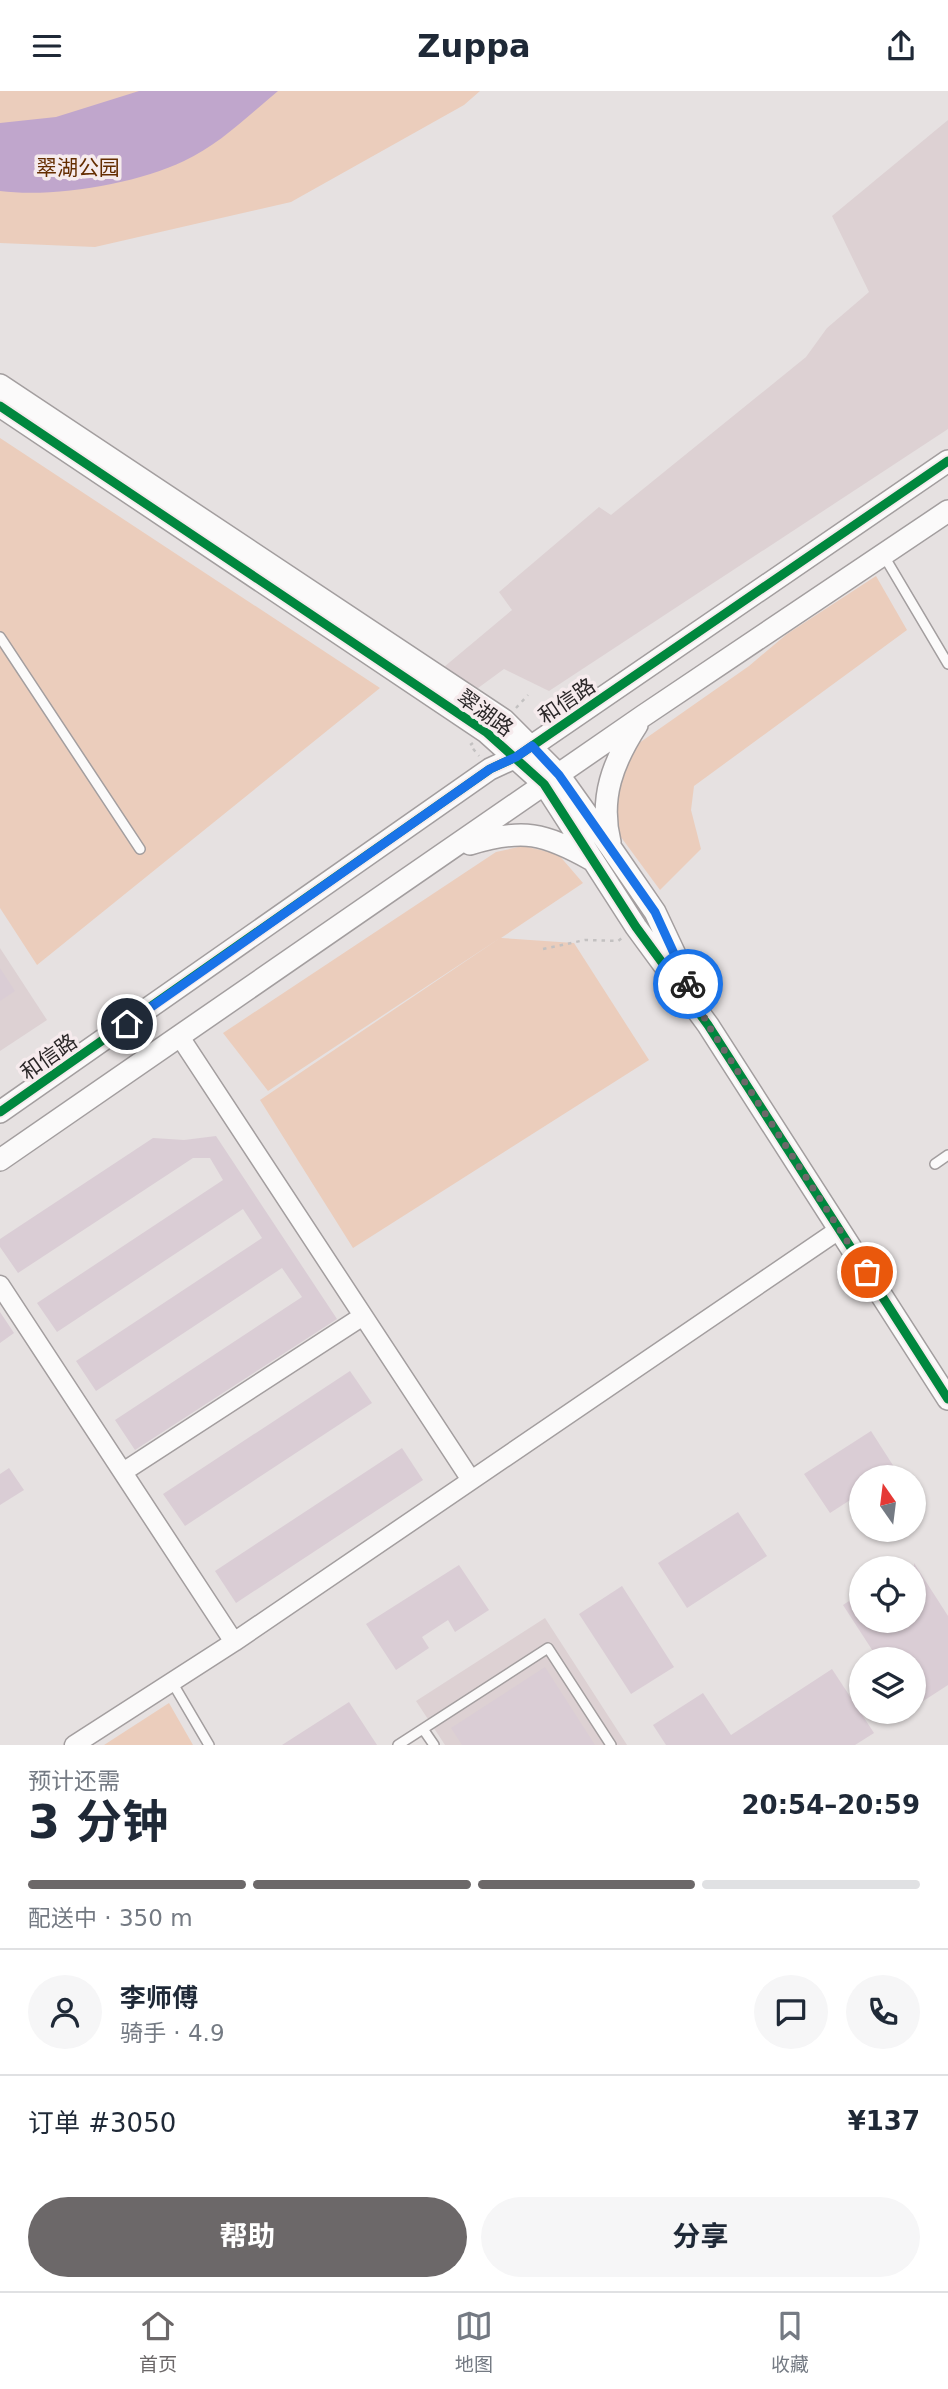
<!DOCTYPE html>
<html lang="zh">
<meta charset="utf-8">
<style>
:root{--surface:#fff;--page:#f6f6f7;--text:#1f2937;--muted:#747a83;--line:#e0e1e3;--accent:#6c6869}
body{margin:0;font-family:"DejaVu Sans","Noto Sans SC",sans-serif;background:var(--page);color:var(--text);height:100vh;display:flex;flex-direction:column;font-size:26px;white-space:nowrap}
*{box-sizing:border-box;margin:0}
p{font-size:23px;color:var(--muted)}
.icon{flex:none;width:38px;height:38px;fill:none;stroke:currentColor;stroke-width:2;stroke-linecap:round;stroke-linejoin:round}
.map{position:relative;height:1654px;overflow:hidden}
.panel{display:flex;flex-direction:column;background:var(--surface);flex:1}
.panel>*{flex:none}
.needle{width:46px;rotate:346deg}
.buttons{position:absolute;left:849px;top:1374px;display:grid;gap:14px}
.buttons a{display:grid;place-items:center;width:77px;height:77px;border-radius:50%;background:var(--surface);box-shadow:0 2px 5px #0004;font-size:35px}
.pin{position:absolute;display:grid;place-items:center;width:60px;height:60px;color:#fff;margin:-30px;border:4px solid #fff;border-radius:50%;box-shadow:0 2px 7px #0007}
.courier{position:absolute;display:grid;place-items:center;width:70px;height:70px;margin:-35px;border:5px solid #1a73e8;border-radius:50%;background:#fff;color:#222;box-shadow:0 2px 9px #0007}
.headline em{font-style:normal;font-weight:700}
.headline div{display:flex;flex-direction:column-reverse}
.headline{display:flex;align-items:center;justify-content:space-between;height:119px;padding:0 28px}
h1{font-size:46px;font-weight:700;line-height:52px}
.bar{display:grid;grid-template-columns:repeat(4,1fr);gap:10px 7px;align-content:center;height:84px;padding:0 28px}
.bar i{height:9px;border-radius:5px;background:var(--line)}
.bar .active{background:var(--accent)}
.bar p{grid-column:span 4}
.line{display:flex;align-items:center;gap:18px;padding:0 28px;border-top:2px solid var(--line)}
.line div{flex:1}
.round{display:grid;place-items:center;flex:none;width:74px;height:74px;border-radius:37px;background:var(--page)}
.cta{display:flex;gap:14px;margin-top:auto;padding:14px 28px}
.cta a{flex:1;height:80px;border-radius:42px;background:var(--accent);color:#fff;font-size:28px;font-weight:700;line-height:80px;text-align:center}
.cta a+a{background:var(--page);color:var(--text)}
header{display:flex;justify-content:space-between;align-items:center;height:91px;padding:0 28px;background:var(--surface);font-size:32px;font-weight:700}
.tabs{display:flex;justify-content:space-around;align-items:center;height:98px;border-top:2px solid var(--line);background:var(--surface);font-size:19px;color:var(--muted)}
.tabs a{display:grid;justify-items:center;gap:4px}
.tabs .active{color:var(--accent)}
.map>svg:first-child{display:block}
.built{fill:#ddd1d3}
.green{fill:#ebcdbc}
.water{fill:#c0a6cc}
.building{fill:#dacdd5}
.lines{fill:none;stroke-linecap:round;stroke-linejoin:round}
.service-casing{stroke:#a39e9f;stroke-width:12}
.minor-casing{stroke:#a39e9f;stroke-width:21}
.tertiary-casing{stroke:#a39e9f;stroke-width:24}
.path{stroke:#c3c1c1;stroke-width:2.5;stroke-dasharray:3.5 5;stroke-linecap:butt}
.service{stroke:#fbfafa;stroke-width:9}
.minor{stroke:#fbfafa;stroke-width:18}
.tertiary{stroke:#fbfafa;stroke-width:21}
.cycleway-casing{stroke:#f6ebed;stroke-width:13}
.cycleway{stroke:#00873e;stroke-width:9}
.done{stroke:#6c6869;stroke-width:7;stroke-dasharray:0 12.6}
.route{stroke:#1a73e8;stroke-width:9}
.labels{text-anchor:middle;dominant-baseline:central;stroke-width:7;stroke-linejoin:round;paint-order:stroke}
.park-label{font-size:21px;fill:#642d00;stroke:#f6ebed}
.street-label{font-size:21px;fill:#2b2728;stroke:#f6ebed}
</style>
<header><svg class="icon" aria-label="menu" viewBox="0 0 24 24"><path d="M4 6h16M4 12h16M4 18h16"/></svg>Zuppa<svg class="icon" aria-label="share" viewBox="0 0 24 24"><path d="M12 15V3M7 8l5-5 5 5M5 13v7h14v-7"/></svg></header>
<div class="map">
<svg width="948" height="1654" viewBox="0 0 948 1654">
<rect width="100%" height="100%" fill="#e6e1e1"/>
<path class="built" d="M948 29V338L549 600 504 578 474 600 444 576 512 519 499 501 599 416 611 424 806 266 827 237 869 201 832 125Z
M0 857 47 929 0 960Z
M545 1527 627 1654H445L416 1610Z"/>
<path class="green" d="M0 0H480L464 14 291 111 95 156 0 152Z
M0 347 380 597 37 874 0 817Z
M876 485 907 539 694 695 691 719 701 758 660 799 615 738V693L632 657 749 575 787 543Z
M523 755 558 763 583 792 501 847 574 852 649 969 353 1157 260 1009 500 847 268 1000 223 942 496 761Z
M169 1612 193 1654H104Z"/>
<path class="water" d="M139 0H278C248 25 219 54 184 70 136 93 53 107 0 100V32L56 26Z"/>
<path class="building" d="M0 877 15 900 0 910Z
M216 1045 337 1228 135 1359 115 1329 302 1206 282 1177 96 1300 76 1270 262 1147 243 1118 57 1241 37 1212 223 1089 210 1067H193L18 1182 0 1156V1148L153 1047 184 1049Z
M0 1221 14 1242 0 1252Z
M350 1280 372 1312 185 1435 163 1403Z
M871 1340 896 1379 886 1386H861V1402L830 1422 804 1383Z
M402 1357 423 1389 236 1512 215 1480Z
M9 1377 24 1399 0 1414V1383Z
M738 1421 767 1465 687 1517 658 1472Z
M914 1472 948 1525V1594L914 1616V1568H878L843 1514 861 1502V1530H914Z
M459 1474 489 1519 455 1541 448 1529 422 1546 429 1557 396 1579 366 1533Z
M622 1495 674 1576 631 1603 579 1523Z
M545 1576 595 1654H462L451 1637Z
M832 1578 874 1642 855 1654H666L653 1634 703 1602 731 1644Z
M349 1611 377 1654H282Z"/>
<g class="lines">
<g class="service-casing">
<path id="service" d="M884 465 948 573
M0 546 140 758
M935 1073 948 1064
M172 1591 209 1654
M423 1638 434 1654
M398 1654 548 1557 611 1654"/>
</g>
<g class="minor-casing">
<path id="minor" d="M180 946 471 1389
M0 1194 234 1551
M123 1381 363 1225
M74 1654 234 1551 840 1138"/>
</g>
<g class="tertiary-casing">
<path id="tertiary" d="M0 294 504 629 559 684 611 757 655 821 688 891
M0 315 486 641 544 693 636 836 708 934 948 1308
M610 751C599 707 613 671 637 634
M470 753C523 737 544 742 592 769
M0 1021 490 678 516 666 948 370
M0 1069 643 625 948 420"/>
</g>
<path class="path" d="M516 617 528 604
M473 652 470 654 479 665
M543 858 585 849 618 850 622 847"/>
<use href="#service" class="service"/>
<use href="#minor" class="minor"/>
<use href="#tertiary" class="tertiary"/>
<g class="cycleway-casing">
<path id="cycleway" d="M0 315 486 641 544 693 636 836 708 934 948 1308
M0 1021 490 678 516 666 948 370"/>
</g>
<use href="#cycleway" class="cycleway"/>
</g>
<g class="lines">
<path class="done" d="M688 893 708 934 867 1181"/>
<path class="route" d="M127 933 490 678 516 666 532 655 559 684 655 821 688 893"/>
</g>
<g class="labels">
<g class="park-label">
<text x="78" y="77">翠湖公园</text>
</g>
<g class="street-label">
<text transform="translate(567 610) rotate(-34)">和信路</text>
<text transform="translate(485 622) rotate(36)">翠湖路</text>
<text transform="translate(49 966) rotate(-35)">和信路</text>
</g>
</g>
</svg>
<div class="buttons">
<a><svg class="needle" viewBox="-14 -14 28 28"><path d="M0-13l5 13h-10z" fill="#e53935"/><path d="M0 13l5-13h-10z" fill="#747a83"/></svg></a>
<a><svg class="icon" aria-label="locate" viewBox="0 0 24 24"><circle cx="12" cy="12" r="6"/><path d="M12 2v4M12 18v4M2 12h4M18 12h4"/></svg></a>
<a><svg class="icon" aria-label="layers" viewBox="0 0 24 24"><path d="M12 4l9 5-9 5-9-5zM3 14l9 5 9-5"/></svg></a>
</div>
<div class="pin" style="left:867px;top:1181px;background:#ea580c"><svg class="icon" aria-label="bag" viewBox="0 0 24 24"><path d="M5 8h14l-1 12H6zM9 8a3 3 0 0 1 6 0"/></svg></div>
<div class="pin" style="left:127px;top:933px;background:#1f2937"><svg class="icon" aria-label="home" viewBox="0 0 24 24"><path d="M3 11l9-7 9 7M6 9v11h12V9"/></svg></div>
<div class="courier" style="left:688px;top:893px"><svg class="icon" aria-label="bike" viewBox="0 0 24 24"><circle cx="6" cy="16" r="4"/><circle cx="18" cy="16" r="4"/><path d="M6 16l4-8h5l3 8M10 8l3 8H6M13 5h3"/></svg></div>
</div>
<section class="panel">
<div class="headline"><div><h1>3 分钟</h1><p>预计还需</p></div><em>20:54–20:59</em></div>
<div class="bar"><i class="active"></i><i class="active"></i><i class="active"></i><i></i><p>配送中 · 350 m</p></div>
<div class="line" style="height:126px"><a class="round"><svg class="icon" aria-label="person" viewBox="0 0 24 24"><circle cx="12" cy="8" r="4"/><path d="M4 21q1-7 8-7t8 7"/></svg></a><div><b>李师傅</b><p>骑手 · 4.9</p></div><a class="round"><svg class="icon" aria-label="chat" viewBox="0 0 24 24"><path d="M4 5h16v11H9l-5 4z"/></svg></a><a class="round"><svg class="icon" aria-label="phone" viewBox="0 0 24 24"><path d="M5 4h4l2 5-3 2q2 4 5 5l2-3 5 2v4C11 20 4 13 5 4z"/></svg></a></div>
<div class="line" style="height:91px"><div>订单 #3050</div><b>¥137</b></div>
<div class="cta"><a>帮助</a><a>分享</a></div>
</section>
<nav class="tabs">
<a class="active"><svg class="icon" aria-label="home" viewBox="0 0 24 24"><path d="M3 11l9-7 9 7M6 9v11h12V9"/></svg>首页</a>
<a><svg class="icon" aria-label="map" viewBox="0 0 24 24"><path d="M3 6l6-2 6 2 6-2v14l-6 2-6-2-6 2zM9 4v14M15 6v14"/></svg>地图</a>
<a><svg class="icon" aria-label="saved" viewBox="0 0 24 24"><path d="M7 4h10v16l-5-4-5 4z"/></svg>收藏</a>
</nav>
